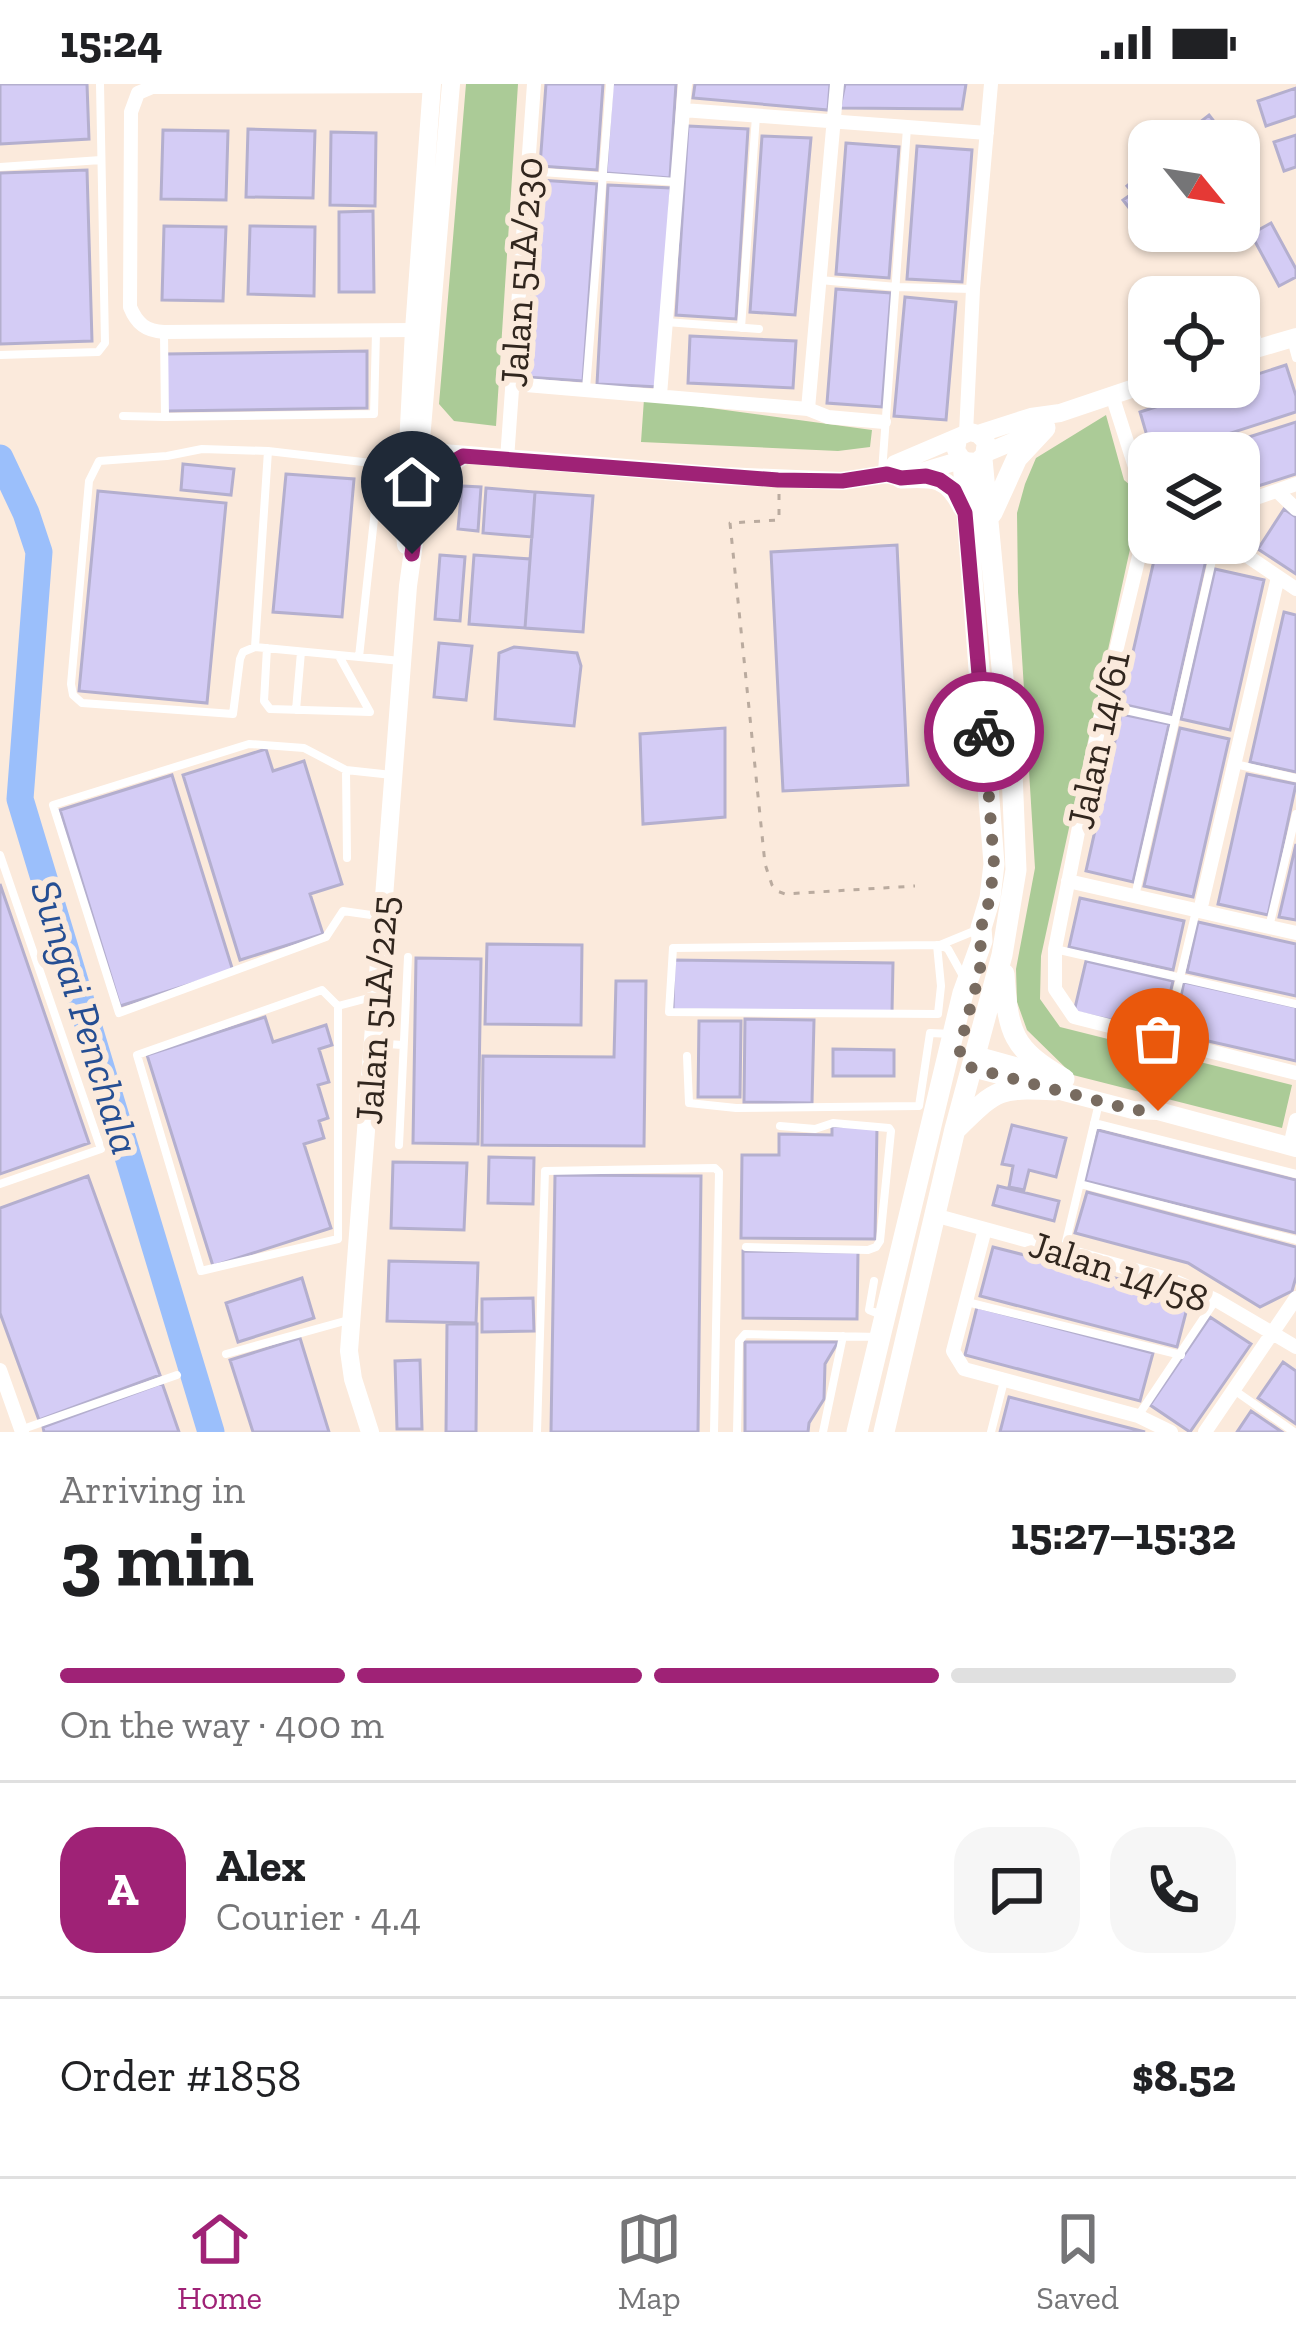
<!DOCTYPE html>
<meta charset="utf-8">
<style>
:root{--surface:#fff;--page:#f6f6f6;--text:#202124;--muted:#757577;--line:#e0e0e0;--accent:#9f2276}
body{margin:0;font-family:"Zilla Slab",serif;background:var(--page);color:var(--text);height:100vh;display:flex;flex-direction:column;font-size:45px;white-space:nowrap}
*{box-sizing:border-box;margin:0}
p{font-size:39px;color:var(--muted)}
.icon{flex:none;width:66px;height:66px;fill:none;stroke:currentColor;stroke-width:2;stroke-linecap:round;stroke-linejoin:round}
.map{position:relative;height:1348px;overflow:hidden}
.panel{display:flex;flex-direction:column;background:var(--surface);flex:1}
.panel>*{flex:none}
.needle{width:78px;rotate:120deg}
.tools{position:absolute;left:1128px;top:36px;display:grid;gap:24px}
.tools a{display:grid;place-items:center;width:132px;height:132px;border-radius:24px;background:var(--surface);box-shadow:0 3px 9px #0004;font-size:60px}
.pin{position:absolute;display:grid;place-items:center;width:102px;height:102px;color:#fff;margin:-123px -51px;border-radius:50% 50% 50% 0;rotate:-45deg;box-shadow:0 0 12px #0007}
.pin .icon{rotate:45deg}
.courier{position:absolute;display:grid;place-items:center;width:120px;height:120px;margin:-60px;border:9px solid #9f2276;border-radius:50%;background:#fff;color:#222;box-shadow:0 3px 15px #0007}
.summary em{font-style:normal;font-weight:800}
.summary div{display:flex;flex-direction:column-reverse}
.summary{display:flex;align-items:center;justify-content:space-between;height:204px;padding:0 60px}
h1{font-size:78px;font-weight:800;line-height:90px}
.bar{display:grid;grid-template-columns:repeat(4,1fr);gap:18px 12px;align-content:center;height:144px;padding:0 60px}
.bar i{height:15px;border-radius:9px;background:var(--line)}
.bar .selected{background:var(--accent)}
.bar p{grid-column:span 4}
.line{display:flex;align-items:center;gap:30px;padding:0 60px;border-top:3px solid var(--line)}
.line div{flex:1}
.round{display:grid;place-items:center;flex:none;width:126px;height:126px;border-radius:36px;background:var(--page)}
.status{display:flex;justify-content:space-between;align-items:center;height:84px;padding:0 60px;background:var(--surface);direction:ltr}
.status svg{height:33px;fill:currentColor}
.tabs{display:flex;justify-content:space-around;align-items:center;height:168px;border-top:3px solid var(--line);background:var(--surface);font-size:33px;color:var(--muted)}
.tabs a{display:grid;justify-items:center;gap:6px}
.tabs .selected{color:var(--accent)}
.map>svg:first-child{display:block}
.green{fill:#abcb97}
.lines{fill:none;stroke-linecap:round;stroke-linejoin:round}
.river{stroke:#9bbffb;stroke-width:27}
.building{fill:#d4ccf5;stroke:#b4afce;stroke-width:3}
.path{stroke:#baab9f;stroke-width:3;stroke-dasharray:6 9;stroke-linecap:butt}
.service{stroke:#fff;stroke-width:8}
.minor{stroke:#fff;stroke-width:14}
.tertiary{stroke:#fff;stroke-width:18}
.secondary{stroke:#fff;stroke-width:21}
.done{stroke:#786b60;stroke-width:12;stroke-dasharray:0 21.6}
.route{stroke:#9f2276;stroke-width:15}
.labels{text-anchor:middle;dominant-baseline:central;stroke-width:12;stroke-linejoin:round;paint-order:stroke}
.street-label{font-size:39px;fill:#31261e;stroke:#fbeadc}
.water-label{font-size:42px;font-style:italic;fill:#254e93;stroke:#fbeadc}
</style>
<div class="status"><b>15:24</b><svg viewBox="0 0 49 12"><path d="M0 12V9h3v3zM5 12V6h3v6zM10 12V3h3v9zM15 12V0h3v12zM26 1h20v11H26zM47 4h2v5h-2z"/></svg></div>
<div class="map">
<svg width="1296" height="1348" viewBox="0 0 1296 1348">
<rect width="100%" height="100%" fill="#fbeadc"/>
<path class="green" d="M466 0H518L496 342 454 337 439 320Z
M644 315 872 346 870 363 838 367 641 358Z
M1106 331 1124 396 1149 417V427L1132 456 1041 872 1040 915 1060 943 1292 1001 1282 1044 1073 991 1027 946 1017 918 1016 885 1035 784 1018 508 1017 429 1025 400 1036 374Z"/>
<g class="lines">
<path class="river" d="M0 374 26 429 39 468 20 715 211 1348"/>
</g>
<path class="building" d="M0 0H87L89 55 0 60Z
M546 0H603L597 86 540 82Z
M612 0H676L670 94 606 89Z
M695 0H830L828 26 693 14Z
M845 0H966L962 25 840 24Z
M1296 4V32L1266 42 1258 17Z
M1209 31 1229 57H1176Z
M688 42 748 45 736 235 676 231Z
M248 45 315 47 313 114 246 113Z
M163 46 228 47 226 116 161 115Z
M331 48 376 49 375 122 330 121Z
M1296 51V83L1284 87 1274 58Z
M762 52 811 54 795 231 750 228Z
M846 59 899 63 889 194 836 190Z
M917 62 972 66 962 198 907 195Z
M1149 78V147H1153L1149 150 1123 116 1133 109 1127 102 1145 87 1142 83Z
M87 86 92 257 0 260V89Z
M540 96 597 100 583 297 526 293Z
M608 101 671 104 660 303 597 300Z
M373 127 374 208H339V128Z
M1271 139 1296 185V193L1279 202 1251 150Z
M164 142 226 143 223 217 162 216Z
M250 142 315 143 314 212 248 210Z
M836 205 891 209 882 323 827 319Z
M905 213 956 218 946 336 894 332Z
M690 252 796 257 793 304 688 299Z
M367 267V324L167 327 166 270Z
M1286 281 1296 312V328L1169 369H1152L1140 328 1217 303H1239V296Z
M1296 338V390L1239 408V369H1199Z
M183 380 234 385 231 411 181 406Z
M286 390 354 395 342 533 273 528Z
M462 402 481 403 478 447 458 445Z
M486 404 535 408 532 453 483 449Z
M98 407 226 419 207 619 79 607Z
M535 408 593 412 583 548 525 544Z
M1284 425 1296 433V490L1258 465Z
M1158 459H1173L1208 467 1171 631 1121 620Z
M897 461 908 701 783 707 771 468Z
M440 471 465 473 460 537 435 535Z
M474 471 530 475 525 544 469 540Z
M1215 485 1264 496 1230 646 1181 635Z
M1284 528 1296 531V688L1250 678Z
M439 559 472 562 466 616 434 613Z
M514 563 577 569 581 582 574 642 495 635 499 569Z
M1121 630 1169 640 1133 798 1086 787Z
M725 644V733L643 740 640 650Z
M1180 644 1229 655 1193 813 1144 802Z
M266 665 273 687 304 677 342 800 310 810 323 850 240 876 183 691Z
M1247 690 1296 700 1268 831 1218 820Z
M172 691 233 887 120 922 60 726Z
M1296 760V836L1279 833Z
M0 800 89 1059 0 1090Z
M1080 814 1184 837 1173 886 1069 863Z
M1198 838 1296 860V912L1187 888Z
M487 860 582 861 581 941 485 940Z
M416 874 481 875 478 1060 413 1059Z
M674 876 893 879 892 928 673 926Z
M1086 877 1173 897 1161 947 1074 928Z
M616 897H646L644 1062 482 1061 483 972 614 973Z
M1184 898 1296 923V977L1173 949Z
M265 933 273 958 326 941 332 961 319 965 329 998 318 1001 328 1034 319 1037 324 1054 304 1060 331 1144 213 1182 147 971Z
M745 935 814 936 812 1019 744 1018Z
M699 937H741L740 1013H698Z
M833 965 894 966V992H833Z
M1012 1041 1066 1054 1056 1093 1029 1086 1024 1106 1009 1103 1013 1082 1002 1080Z
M832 1042 877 1043 875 1155 741 1154 742 1071H779V1050L832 1051Z
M1098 1046 1296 1096V1149L1085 1097Z
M489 1073 534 1074 533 1120 488 1119Z
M393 1078 467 1079 464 1146 391 1144Z
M555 1091 701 1092 698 1348H551Z
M88 1092 160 1291 39 1336 0 1229V1124Z
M998 1102 1059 1117 1054 1137 993 1121Z
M1087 1108 1296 1163V1193L1292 1207 1260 1223 1188 1179 1075 1149Z
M993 1163 1190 1213 1177 1263 980 1212Z
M743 1167 858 1168 857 1235 743 1234Z
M389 1177 478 1179 476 1239 387 1237Z
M302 1194 314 1234 238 1258 226 1219Z
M533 1214 534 1247 482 1248V1215Z
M977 1223 1153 1269 1140 1317 965 1271Z
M1210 1233 1251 1260 1190 1348 1150 1321Z
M447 1240H477L476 1348H446Z
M300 1254 329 1348H253L230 1276Z
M745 1258H838L825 1280 824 1315 809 1339 808 1348H745Z
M420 1276 422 1345H397L395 1277Z
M1283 1278 1296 1287V1340L1258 1314Z
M162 1299 179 1348H44L43 1343Z
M1009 1313 1145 1348H1000Z
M1251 1327 1282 1348H1237Z"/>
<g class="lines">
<path class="path" d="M779 410V436L730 439 765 780 772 801 777 807 785 810 915 802"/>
<path class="service" d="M0 83 101 76
M529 87 676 98
M820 196 896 203 972 205
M1239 219 1244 218 1260 262
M666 238 759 245
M741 244 756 32
M164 249 165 333 374 330 376 248
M1291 256 1296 274
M0 271 98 268 105 259 100 0
M586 305 610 0
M123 332 165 333
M268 367 255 563 401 577
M882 388 907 44
M255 563 243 568 240 575 233 630 82 619 73 611 71 600 89 397 99 377 167 372 202 365 268 367 380 380 359 573
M267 564 264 617 270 625 370 628 339 572
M1103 621 1175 637
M296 626 301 568
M1235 680 1296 694
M346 686 347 774
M0 771 101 1065 0 1100
M1135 812 1216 459
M378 832 343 827 326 853 119 929 53 721 249 660 304 664 346 686 392 691
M1269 843 1296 730
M937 861 941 902 938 930 669 928 673 864 937 861H940
M1055 865 1296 920
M963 892 948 865 940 861 979 845
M338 922 322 906 137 971 201 1187 338 1155V922L376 912
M1165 956 1196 827
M374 959 402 961
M687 972 689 1019 736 1024 919 1022 930 949 952 950
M1094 1039 1296 1090
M399 1061 408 873
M1080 1100 1296 1156
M746 1163 868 1166 876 1163 880 1157 891 1047 889 1044 833 1039 815 1045 780 1042
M1064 1166 1099 1019
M874 1197 869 1226 884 1232
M967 1218 1181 1271
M226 1270 352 1235
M1234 1306 1294 1348
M1138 1332 1215 1217
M23 1345 177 1291
M537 1348 545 1087 715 1084 719 1088 714 1348
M737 1348 739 1257 745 1250 879 1253
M823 1348 843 1252
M991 1348 1004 1297"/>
<path class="minor" d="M683 26 987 49
M414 246 164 248C146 247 137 240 130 223L131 28 138 9 152 3 432 2
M514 300 808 325 828 333 884 338
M660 311 685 0
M1112 311 1136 386 1149 402
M808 325 837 0
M966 349 973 205 991 0
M507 375 534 0
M1277 407 1296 425
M1239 420 1296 400
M1149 449 1141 464 1103 621 1055 865V905L1074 933 1296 989
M1228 459 1296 505
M1068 797 1296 849
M1200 827 1278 493
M1290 1062 1296 1036
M934 1131 1175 1197 1216 1216 1296 1263
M985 1145 953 1267 964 1285 1138 1332 1171 1348
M0 1286 22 1348
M1205 1348 1296 1214"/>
<path class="tertiary" d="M1239 270 1296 253
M978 350 1031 333 1060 329 1149 299
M407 366 724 392 842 397 887 390 901 394 961 376
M986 369 1043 345
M887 390 895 380 970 348 978 350 986 358 984 372 977 378 963 377 956 366 958 355
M418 409 428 395 463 372
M406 461 404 438 414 246 432 0
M975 971 1051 992
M972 984 1133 1026 1158 1027 1296 1064
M370 1348 353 1295 349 1267 408 502 417 438 420 368 451 0"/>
<path class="secondary" d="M901 394C934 392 948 392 963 423
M992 429 1017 374 1045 344
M1004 890C1008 949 1012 965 1064 995
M956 1045C997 1005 997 1003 1055 1006
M857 1348 963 909 982 857 981 844 990 814 994 780 963 377
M884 1348 955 1045 1002 871 1016 786 1012 688 982 375"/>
</g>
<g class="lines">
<path class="done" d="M984 648 994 780 990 814 981 844 980 887 960 962V974L972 984 1133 1026 1158 1027"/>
<path class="route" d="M412 470C421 412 407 404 463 372L778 396 842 397 887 390 901 394 926 392 940 396 954 406 965 429 984 648"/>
</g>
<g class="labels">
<g class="street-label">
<text transform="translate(521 188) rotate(-86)">Jalan 51A/230</text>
<text transform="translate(1098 656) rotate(-78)">Jalan 14/61</text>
<text transform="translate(376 926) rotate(-86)">Jalan 51A/225</text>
<text transform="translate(1119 1187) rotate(18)">Jalan 14/58</text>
</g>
<g class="water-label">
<text transform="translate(86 933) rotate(73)">Sungai Penchala</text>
</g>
</g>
</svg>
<div class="tools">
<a><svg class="needle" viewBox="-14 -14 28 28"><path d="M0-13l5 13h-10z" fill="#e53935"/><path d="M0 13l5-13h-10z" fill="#757577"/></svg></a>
<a><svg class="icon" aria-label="locate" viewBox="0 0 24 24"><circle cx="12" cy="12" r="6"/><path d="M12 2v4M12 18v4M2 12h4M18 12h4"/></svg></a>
<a><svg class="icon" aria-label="layers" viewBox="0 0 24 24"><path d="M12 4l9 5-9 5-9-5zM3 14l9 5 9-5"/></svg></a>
</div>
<div class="pin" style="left:1158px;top:1027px;background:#ea580c"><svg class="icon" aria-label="bag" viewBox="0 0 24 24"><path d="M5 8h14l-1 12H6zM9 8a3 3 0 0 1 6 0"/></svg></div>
<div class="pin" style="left:412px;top:470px;background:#1f2937"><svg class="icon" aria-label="home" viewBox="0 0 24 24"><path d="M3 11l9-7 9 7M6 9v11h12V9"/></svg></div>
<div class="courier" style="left:984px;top:648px"><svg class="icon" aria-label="bike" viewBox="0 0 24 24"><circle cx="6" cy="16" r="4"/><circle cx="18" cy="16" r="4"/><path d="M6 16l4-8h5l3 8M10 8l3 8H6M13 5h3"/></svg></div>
</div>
<section class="panel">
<div class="summary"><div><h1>3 min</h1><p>Arriving in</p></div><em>15:27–15:32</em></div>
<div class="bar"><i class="selected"></i><i class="selected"></i><i class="selected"></i><i></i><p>On the way · 400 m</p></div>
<div class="line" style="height:216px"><b class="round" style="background:var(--accent);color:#fff">A</b><div><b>Alex</b><p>Courier · 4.4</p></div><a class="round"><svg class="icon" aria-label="chat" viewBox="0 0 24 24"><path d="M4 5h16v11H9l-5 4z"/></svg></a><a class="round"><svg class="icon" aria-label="phone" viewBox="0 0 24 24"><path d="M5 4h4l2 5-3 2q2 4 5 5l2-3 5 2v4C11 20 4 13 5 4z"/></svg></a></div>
<div class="line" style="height:156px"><div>Order #1858</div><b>$8.52</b></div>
</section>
<nav class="tabs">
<a class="selected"><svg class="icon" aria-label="home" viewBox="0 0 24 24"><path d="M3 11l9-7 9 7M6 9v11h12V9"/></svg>Home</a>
<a><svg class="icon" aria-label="map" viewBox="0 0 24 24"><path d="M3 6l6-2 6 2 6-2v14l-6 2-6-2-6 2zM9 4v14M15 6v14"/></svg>Map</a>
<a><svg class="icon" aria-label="saved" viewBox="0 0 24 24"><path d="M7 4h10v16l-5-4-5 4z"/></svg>Saved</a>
</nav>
